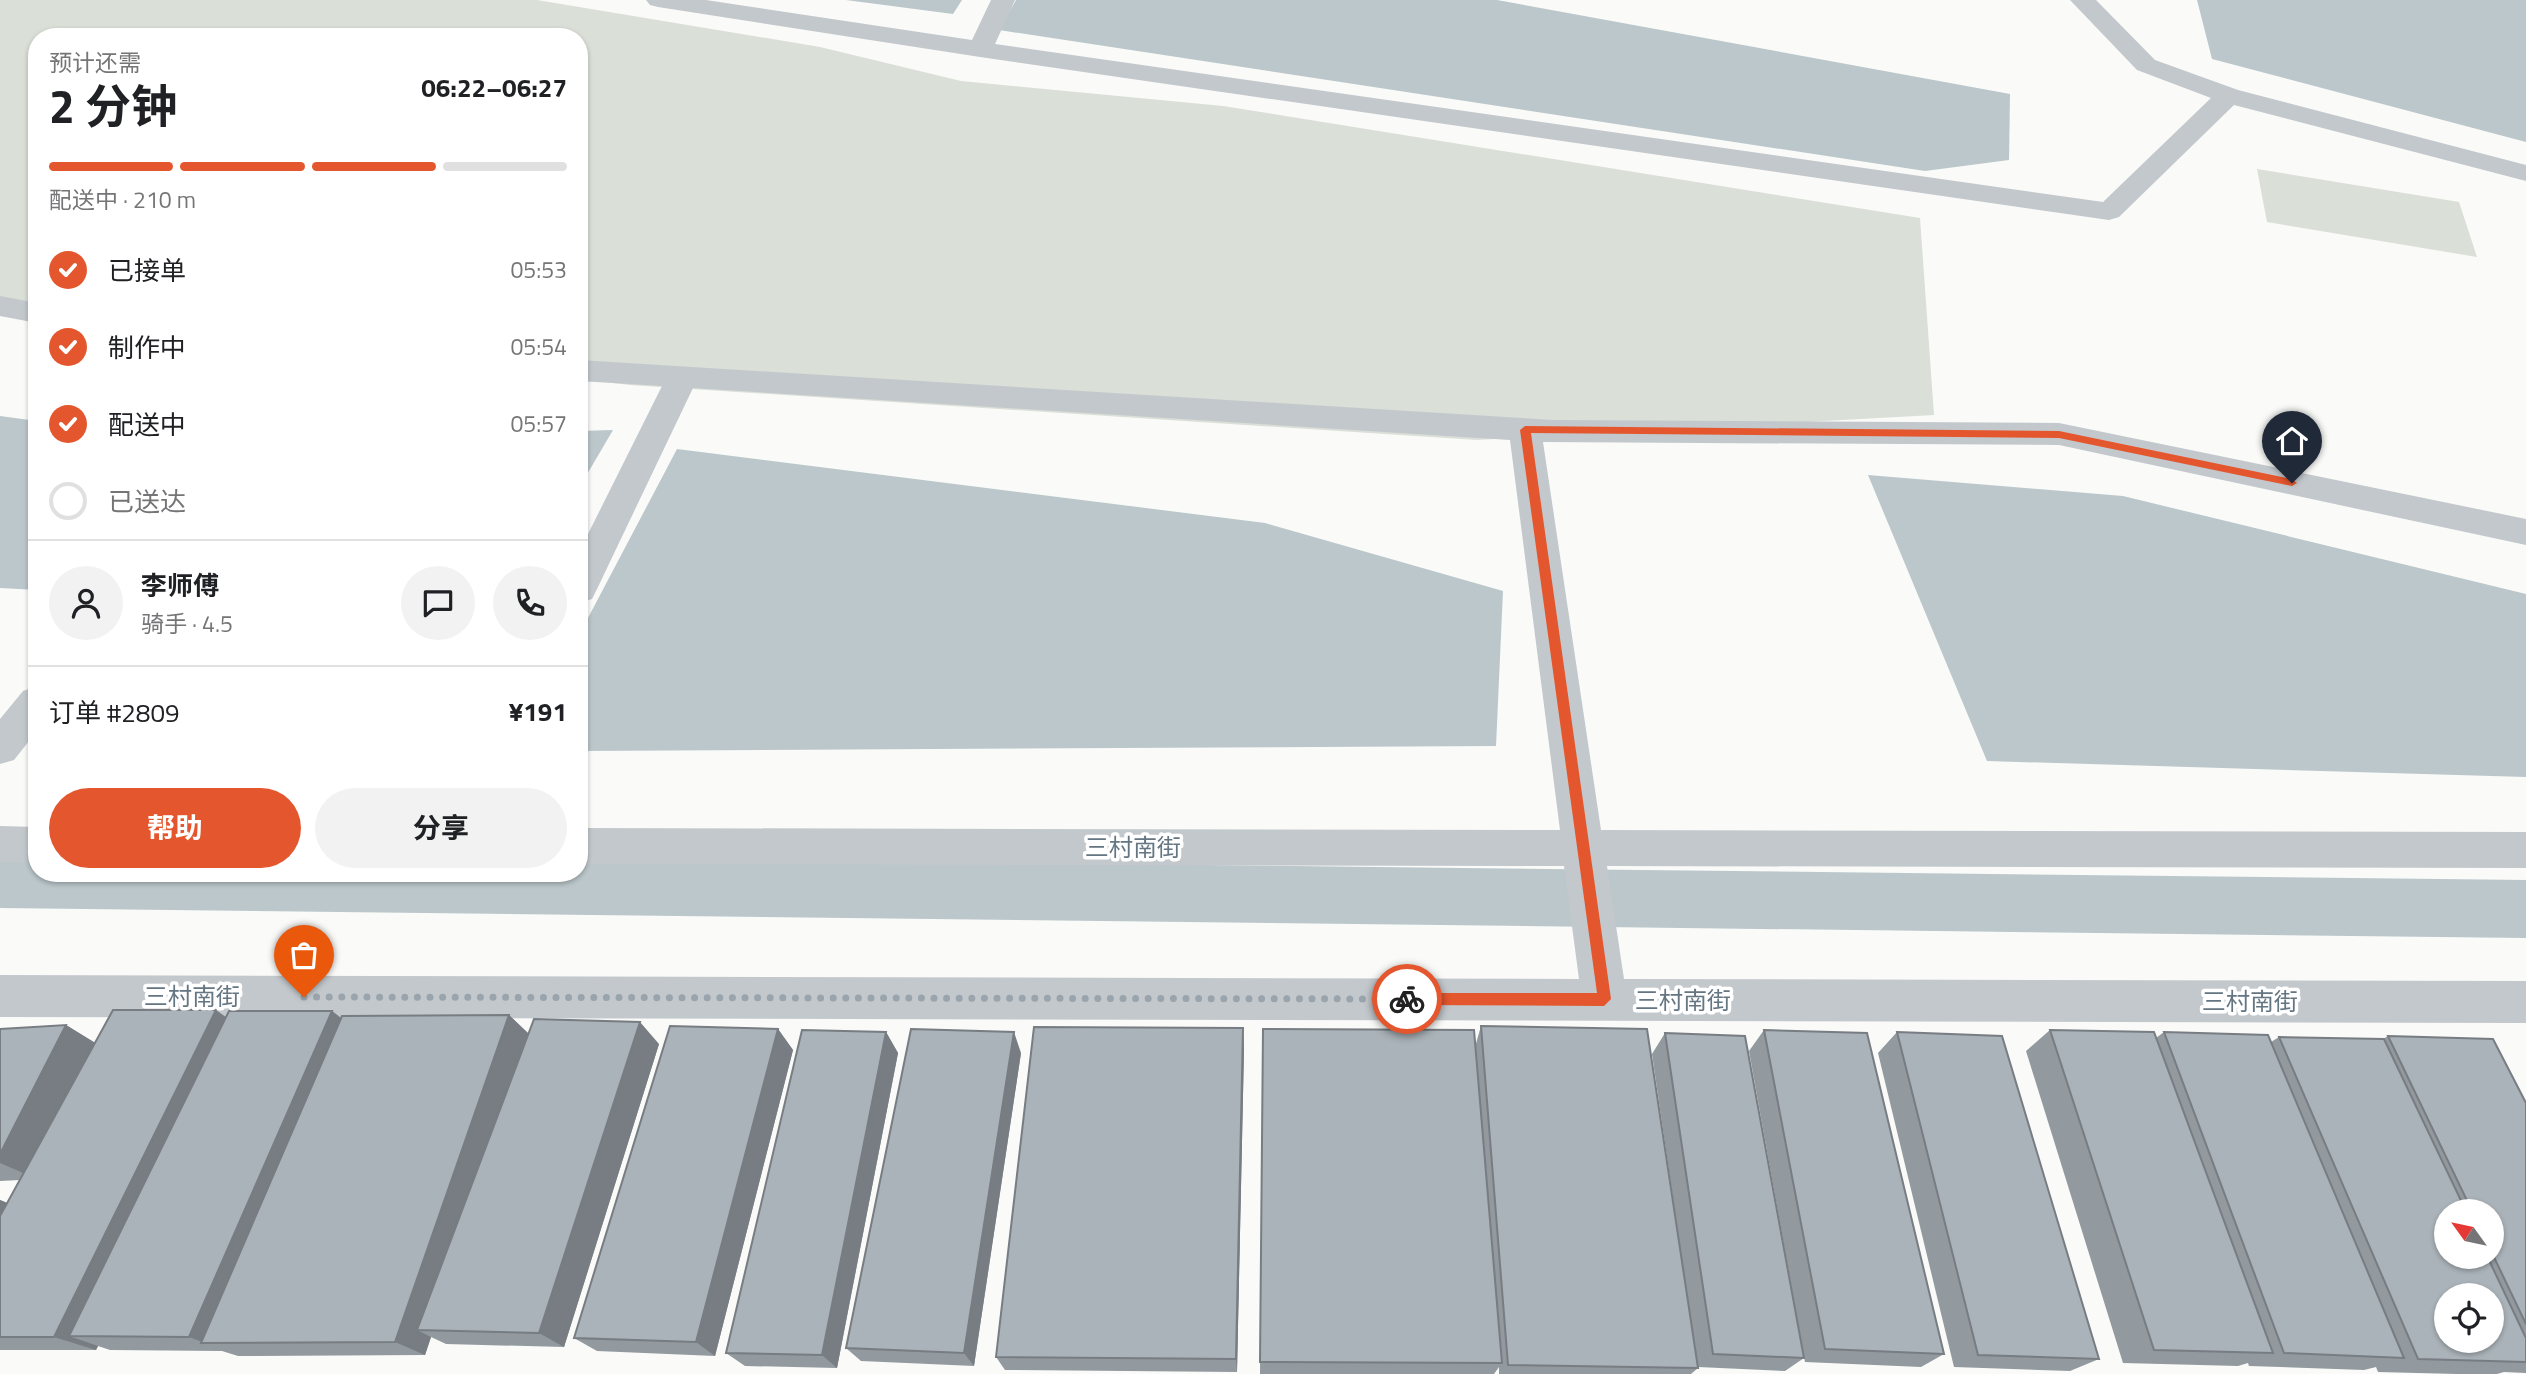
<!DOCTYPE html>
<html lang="zh">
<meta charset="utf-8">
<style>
:root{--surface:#fff;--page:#f2f2f2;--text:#202124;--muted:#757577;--line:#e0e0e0;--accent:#e4572e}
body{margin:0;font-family:"Titillium Web","Noto Sans SC",sans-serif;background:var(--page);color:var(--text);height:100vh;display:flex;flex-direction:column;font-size:26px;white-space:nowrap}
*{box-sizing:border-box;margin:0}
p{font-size:23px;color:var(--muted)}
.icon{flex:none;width:38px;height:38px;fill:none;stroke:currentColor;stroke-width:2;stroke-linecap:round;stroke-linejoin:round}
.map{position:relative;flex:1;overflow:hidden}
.details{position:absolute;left:28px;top:28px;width:560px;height:854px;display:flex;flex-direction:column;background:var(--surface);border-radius:28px;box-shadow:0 2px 5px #0004}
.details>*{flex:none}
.needle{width:46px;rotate:303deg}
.buttons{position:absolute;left:2434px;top:1199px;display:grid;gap:14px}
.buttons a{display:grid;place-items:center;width:70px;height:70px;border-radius:50%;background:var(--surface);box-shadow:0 2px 5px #0004;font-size:35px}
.pin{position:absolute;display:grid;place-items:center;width:60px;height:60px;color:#fff;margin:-72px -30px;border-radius:50% 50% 50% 0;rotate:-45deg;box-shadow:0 0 7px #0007}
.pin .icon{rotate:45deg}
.courier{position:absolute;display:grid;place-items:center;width:70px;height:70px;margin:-35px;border:5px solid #e4572e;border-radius:50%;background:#fff;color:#222;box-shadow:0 2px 9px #0007}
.headline em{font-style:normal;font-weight:700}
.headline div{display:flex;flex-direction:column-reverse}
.headline{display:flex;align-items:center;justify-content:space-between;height:119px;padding:0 21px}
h1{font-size:46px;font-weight:700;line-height:52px}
.bar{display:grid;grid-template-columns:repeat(4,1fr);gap:10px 7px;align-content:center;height:84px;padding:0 21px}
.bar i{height:9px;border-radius:5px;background:var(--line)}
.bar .active{background:var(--accent)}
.bar p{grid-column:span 4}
.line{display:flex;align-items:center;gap:18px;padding:0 21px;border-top:2px solid var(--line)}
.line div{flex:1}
.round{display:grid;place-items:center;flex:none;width:74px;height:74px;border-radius:37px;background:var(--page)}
ol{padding:0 21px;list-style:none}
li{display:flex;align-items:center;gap:21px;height:77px}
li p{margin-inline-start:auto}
li .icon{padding:7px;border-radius:50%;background:var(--accent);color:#fff;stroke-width:4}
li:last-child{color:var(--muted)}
li i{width:38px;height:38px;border:4px solid var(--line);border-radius:50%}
.cta{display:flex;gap:14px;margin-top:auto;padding:14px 21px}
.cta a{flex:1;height:80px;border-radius:42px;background:var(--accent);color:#fff;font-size:28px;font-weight:700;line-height:80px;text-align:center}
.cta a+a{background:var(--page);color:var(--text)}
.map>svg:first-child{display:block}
.green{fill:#dadfd7}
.water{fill:#bbc7cb}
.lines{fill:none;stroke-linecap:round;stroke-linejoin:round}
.canal{fill:#bbc7cb;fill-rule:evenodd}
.minor{fill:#c3c8cc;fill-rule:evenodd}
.wall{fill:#929a9f;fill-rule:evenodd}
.shaded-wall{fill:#777d82}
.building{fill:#aab3b9;stroke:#777d82;stroke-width:2;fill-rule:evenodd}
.route{fill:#e4572e}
.done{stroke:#99a4ac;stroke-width:7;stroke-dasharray:0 12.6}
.labels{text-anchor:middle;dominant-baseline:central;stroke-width:7;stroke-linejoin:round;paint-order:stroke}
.street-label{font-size:24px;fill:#657683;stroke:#fff}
</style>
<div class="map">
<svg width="2526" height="1374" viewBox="0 0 2526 1374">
<rect width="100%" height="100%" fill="#fafaf8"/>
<path class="green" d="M0 0H537L820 47 961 81 1223 106 1920 218 1934 415 1477 440 630 385 579 379V37H37V320L0 316Z
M2257 169 2459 202 2477 257 2267 222Z"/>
<path class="water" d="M846 0H962L953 14Z
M1016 0H1497L2010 94 2009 160 1925 171 999 30Z
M2197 0H2526V142L2212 59Z
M0 416 37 421V590L0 588Z
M613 430 579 488V431Z
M677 449 1265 523 1503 591 1496 746 579 751V635Z
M1868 475 2123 496 2526 594V777L1987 761Z"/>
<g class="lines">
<path class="canal" d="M0 852H37V873H579V858L2526 880V938L0 908Z"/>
<path class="minor" d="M646 0H706L972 40 991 0H1015L995 44 2103 202 2211 98 2137 70 2070 0H2096L2155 60 2238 90 2526 165V181L2234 105 2119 217 2109 220 980 57 658 7 650 5Z
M0 296 37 303V323L0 316Z
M579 360 1553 420 2059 423 2526 519V545L2059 445 1543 442 1601 830 2526 832V868L1607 866 1624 979 2526 981V1023L0 1017V975L1579 979 1564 866 579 864V828L1560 830 1510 440 693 388 597 589 592 599 579 603V552L662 386 579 381Z
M37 686V731L14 760 0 764V719L23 691Z
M0 826 37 827V863L0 862Z"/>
</g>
<path class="wall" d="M332 1011 341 1018 509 1015 528 1033 659 1044 564 1347 446 1344 431 1337 425 1355 238 1356 222 1351 110 1350 98 1346 96 1350H0V1200L7 1203 20 1180 0 1181V1029L66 1025 95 1043 226 1017Z
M1481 1026 1696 1357 1652 1054 1665 1033 1804 1358 1785 1371 1698 1367V1368L1691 1374H1499V1367L1494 1374H1260L1263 1029 1475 1047Z
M1243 1028 1244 1049 1237 1372 1005 1370 996 1357Z
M778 1029 793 1050 715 1356 597 1351 574 1338Z
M1764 1030 1944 1354 1921 1367 1805 1362 1749 1051Z
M2050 1030 2156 1038 2164 1032 2271 1042 2279 1037 2383 1039 2388 1036 2526 1103V1373L2504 1372 2497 1374H2457L2378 1372 2376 1367 2364 1370 2249 1366 2248 1363 2238 1366 2123 1363 2026 1051ZM2446 1211H2492V1256H2446Z
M886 1032 898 1053 837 1368 745 1366 726 1353Z
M1897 1032 2099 1359 2070 1371 1954 1367 1878 1053Z
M1021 1053 974 1366 861 1361 846 1348Z"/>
<path class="shaded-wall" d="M216 1010 247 1032 69 1336 98 1346 96 1350 54 1337Z
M332 1011 360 1033 205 1343 189 1337Z
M509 1015 532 1037 417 1330 431 1337 425 1355 395 1342Z
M640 1022 659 1044 564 1347 539 1333Z
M66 1025 102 1047 37 1179 0 1163V1154Z
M1243 1028 1244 1049 1237 1372 1236 1359Z
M778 1029 793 1050 715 1356 696 1342Z
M886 1032 898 1053 837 1368 822 1355Z
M1014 1032 1021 1053 974 1366 964 1353Z
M0 1200 27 1211 0 1267Z"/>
<path class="building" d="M113 1010H216L54 1337H0V1216Z
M229 1011H332L189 1337 69 1336Z
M509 1015 395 1342 201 1343 342 1016Z
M534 1019 640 1022 539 1333 417 1330Z
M66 1025 0 1154V1029Z
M670 1026 778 1029 696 1342 574 1338Z
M1481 1026 1647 1029 1698 1368 1508 1365Z
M1034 1027 1243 1028 1236 1359 996 1357Z
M911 1029 1014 1032 964 1353 846 1348Z
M1263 1029 1474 1030 1502 1363 1260 1362Z
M802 1030 886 1032 822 1355 726 1353Z
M1764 1030 1867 1033 1944 1354 1825 1349Z
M2050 1030 2154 1032 2273 1353 2154 1350Z
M1897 1032 2002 1036 2099 1359 1978 1355Z
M2164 1032 2268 1035 2404 1358 2284 1353Z
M1665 1033 1745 1036 1804 1358 1713 1354Z
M2388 1036 2493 1039 2526 1103V1324L2492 1253V1211H2472Z
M2279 1037 2384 1039 2466 1211H2446V1256H2487L2526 1338V1362L2418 1359ZM2446 1295H2492V1340H2446Z"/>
<path class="route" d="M1525 426 2059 431 2292 479 2297 483 2292 486 2059 438 1531 433 1611 999 1604 1006 1407 1005 1400 999 1407 993H1597L1520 430Z"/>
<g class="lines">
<path class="done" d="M304 997 1407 999"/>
</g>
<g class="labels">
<g class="street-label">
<text x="1133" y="847">三村南街</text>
<text x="192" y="996">三村南街</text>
<text x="1683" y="1000">三村南街</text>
<text x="2250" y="1001">三村南街</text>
</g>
</g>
</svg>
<div class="buttons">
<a><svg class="needle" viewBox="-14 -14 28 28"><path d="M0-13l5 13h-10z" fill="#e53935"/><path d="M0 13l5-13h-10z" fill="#757577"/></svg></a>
<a><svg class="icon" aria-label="locate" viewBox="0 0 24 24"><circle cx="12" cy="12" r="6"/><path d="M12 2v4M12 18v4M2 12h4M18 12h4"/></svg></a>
</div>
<div class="pin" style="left:304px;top:997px;background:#ea580c"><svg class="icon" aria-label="bag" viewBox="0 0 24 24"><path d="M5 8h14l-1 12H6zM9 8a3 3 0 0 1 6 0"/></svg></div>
<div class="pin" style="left:2292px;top:483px;background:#1f2937"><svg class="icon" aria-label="home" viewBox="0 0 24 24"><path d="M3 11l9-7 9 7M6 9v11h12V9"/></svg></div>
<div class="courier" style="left:1407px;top:999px"><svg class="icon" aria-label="bike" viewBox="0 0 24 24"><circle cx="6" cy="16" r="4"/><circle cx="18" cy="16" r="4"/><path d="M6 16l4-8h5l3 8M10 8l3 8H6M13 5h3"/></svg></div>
<section class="details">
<div class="headline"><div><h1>2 分钟</h1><p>预计还需</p></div><em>06:22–06:27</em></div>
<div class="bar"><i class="active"></i><i class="active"></i><i class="active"></i><i></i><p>配送中 · 210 m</p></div>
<ol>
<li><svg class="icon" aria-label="check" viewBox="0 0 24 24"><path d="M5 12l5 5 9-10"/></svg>已接单<p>05:53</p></li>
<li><svg class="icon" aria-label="check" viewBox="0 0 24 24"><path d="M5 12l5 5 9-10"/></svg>制作中<p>05:54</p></li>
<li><svg class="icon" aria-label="check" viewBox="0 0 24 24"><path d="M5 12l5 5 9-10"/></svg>配送中<p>05:57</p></li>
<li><i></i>已送达</li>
</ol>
<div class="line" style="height:126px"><a class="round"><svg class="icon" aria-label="person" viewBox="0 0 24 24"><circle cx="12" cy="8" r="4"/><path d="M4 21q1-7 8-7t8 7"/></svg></a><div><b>李师傅</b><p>骑手 · 4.5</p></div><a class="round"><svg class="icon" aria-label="chat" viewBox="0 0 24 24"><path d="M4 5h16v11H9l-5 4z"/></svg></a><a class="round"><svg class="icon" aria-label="phone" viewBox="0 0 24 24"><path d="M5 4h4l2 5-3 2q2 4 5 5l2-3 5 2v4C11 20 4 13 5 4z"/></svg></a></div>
<div class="line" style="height:91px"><div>订单 #2809</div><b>¥191</b></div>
<div class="cta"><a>帮助</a><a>分享</a></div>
</section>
</div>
